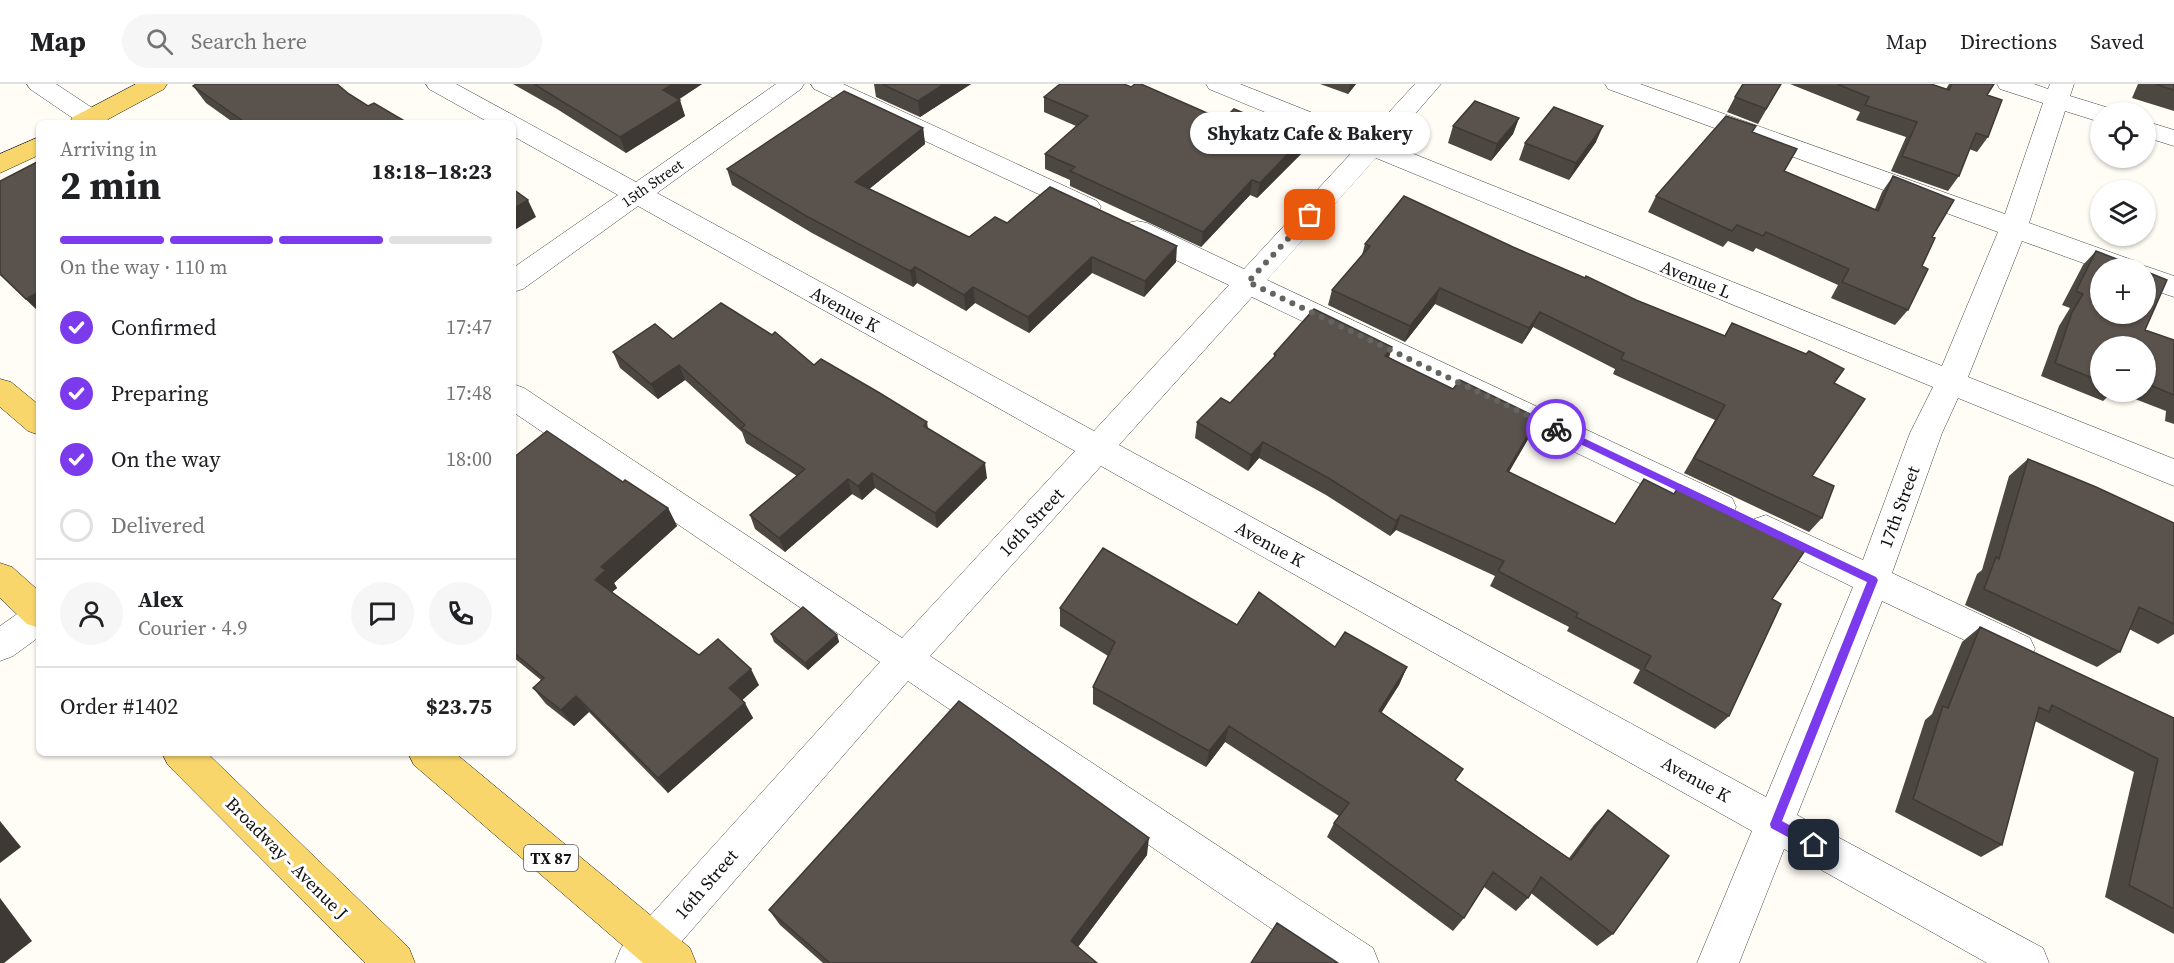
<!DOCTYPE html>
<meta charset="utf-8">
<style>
:root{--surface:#fff;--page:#f6f6f6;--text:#202124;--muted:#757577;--line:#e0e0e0;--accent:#7c3aed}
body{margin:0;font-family:"Source Serif 4",serif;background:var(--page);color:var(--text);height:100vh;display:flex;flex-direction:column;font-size:22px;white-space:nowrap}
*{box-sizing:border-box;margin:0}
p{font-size:20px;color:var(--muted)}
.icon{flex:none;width:33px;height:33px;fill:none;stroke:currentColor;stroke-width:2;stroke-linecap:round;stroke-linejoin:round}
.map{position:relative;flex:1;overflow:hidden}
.side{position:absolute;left:36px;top:36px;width:480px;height:636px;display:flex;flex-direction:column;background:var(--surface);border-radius:9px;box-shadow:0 2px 4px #0004}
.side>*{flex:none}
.fabs{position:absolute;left:2090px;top:18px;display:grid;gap:12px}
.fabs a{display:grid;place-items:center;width:66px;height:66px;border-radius:50%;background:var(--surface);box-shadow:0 2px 4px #0004;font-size:30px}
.pin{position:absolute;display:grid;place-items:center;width:51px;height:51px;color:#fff;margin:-26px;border-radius:12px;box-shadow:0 3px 9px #0006}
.courier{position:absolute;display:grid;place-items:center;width:60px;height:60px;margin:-30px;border:4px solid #7c3aed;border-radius:50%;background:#fff;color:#222;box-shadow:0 2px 8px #0007}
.bubble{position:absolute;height:42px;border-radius:21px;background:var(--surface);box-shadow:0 2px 4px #0004;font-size:20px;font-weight:700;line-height:42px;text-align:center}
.summary em{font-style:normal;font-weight:700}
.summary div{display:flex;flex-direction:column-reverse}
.summary{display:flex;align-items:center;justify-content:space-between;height:102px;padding:0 24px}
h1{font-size:39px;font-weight:700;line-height:45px}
.bar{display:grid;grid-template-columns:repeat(4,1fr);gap:9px 6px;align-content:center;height:72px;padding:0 24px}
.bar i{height:8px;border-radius:4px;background:var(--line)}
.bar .on{background:var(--accent)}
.bar p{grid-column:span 4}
.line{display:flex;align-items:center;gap:15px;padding:0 24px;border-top:2px solid var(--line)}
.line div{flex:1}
.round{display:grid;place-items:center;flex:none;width:63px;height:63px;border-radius:32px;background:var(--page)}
ol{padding:0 24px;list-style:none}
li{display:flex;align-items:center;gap:18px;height:66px}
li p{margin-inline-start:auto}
li .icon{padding:6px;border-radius:50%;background:var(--accent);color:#fff;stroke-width:4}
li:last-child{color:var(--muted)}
li i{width:33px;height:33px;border:3px solid var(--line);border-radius:50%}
header{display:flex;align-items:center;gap:36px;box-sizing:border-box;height:84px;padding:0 30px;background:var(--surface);border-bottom:2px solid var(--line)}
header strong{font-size:28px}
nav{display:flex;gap:33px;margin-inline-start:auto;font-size:21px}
.search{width:420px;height:54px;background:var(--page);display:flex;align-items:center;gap:15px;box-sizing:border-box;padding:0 21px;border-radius:33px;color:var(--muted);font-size:22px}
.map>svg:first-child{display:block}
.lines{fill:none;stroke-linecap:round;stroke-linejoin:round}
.minor-casing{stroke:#444;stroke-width:1}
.major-casing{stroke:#222;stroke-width:1}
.minor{fill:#fff;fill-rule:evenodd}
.major{fill:#f9d66b;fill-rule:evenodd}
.wall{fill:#4d4742}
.shaded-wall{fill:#3f3936}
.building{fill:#5a524d;stroke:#3f3936;stroke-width:1.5}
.route{fill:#7c3aed}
.done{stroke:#646461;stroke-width:6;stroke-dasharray:0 10.8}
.labels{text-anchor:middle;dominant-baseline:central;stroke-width:6;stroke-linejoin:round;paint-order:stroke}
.far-street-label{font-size:15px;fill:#111;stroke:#fff}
.shield{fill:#fff;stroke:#585858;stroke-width:1.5}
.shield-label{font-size:16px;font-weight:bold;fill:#111}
.street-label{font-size:18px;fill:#111;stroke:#fff}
</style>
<header>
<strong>Map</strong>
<div class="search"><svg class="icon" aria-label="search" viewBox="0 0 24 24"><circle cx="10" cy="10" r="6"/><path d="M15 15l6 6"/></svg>Search here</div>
<nav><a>Map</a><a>Directions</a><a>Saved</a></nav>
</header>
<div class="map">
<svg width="2174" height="879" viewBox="0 0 2174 879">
<rect width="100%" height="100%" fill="#fffdf5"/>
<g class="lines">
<g class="minor-casing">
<path id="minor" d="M27 0H56L106 33 110 39H80L30 5Z
M426 0H456L636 98 776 0H804L801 5 657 109 1094 347 1229 201 1127 153 1123 146 1127 139 1137 137 1147 139 1244 185 1355 65 1209 5 1206 0H1240L1368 51 1415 0H1441L1389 60 1942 282 1998 148 1608 5 1605 0H1640L2005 130 2043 19 2000 5 1997 0H2034L2048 5 2050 0H2074L2070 12 2109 24 2112 28H2100V38L2065 27 2029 139 2135 177 2139 184 2145 182 2174 192V213L2145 203V184L2100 185 2022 157 1968 293 2174 375V402L1958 314 1942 349 1892 489 2030 554 2035 565 2030 576 2017 581 1882 517 1797 731 2043 864 2049 879H1987L1784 765 1739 879H1697L1752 747 1101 382 930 572 1373 864 1379 879H1322L908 597 663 879H615L621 864 880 578 513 328V300L524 304 902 554 1075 367 638 122 523 205 513 208V184L618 111 513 52V39H490L429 5ZM1376 74 1933 303 1910 349 1863 476 1766 431 1754 435 1749 445 1754 455 1853 503 1766 713 1119 361 1252 213 1708 432 1720 436 1732 432 1736 423 1732 414 1267 196Z
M811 0H843L1097 117 1101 123 1097 129 1088 132 1079 129 814 5Z
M2145 37 2174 46V62L2145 53Z
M39 519V553L13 572 0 577V542L27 523Z"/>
</g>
<g class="major-casing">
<path id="major" d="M136 0H167L164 5 101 39H69L73 33Z
M39 53V71L0 89V70Z
M0 295 11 298 39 321V351L28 347 0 323Z
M0 479 12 483 39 507V544L27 540 0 514Z
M162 669H207L409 864 415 879H365L168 681Z
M408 669H455L690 864 696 879H643L414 681Z"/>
</g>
<use href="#minor" class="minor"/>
<use href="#major" class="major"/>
</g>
<path class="wall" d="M513 0H702L679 15 685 32 626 69 557 25Z
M874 0H971L920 33 876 13Z
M1320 0H1356L1348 10Z
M1743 0H1781L1758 40 1727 28 1735 13Z
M1790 0H1931L1946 5 1949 0H1994L1987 11 1988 53 1977 68 1969 65 1959 92 1948 107 1891 87 1906 53 1856 36 1860 28Z
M2138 0H2174V27L2132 14Z
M193 2 349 10 368 22 408 39H234L206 19Z
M1131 3 1223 36 1303 54 1301 70 1257 114 1250 111 1201 163 1070 102V96L1045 85V70L1076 42 1044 28V13Z
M1519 34 1513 50 1491 77 1448 59 1453 42Z
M923 44 925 60 869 105 969 153 1007 139 1176 178 1144 213 1092 189 1029 249 975 219 966 227 917 199 913 203 812 149 732 101 727 85Z
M1753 48 1784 87 1875 125 1882 108 1893 92 1932 153 1908 226 1895 241 1831 214 1838 201 1756 164 1753 168 1728 157 1723 163 1648 128 1656 112Z
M1596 58 1569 96 1519 76 1525 59Z
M39 77V228L0 191V97Z
M1365 160 1513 163 1636 216 1724 252 1732 239 1834 299 1812 392 1822 434 1809 448 1684 389 1715 336 1613 290 1615 285 1533 243 1522 260 1435 220 1405 258 1328 221 1332 206 1362 171Z
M2096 167 2145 246 2174 256V340L2165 337 2166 327 2117 308H2145V262H2100V308H2113L2103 317 2041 292 2059 242 2070 224 2062 221 2083 181Z
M673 255 814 281 927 338 928 344 987 394 937 444 875 404 862 416 852 410 785 468 755 445 750 431 797 392 746 359 742 348 685 296 658 315 620 284 613 268Z
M1392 263 1389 273 1531 350 1509 388 1615 440 1673 410 1680 401 1772 515 1729 632 1715 645 1633 599 1640 586 1567 547 1569 543 1490 502 1495 492 1396 446 1390 452 1326 411 1259 374 1248 387 1195 354 1197 338 1230 319 1274 274V270Z
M513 374 623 398 668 424 677 442 614 499 617 504 612 508 699 571 759 601 742 616 753 634 668 709 589 628 574 642 546 620 533 604 541 596 513 573Z
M2028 375 2174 439V550L2158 560 2129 545 2120 568 2097 583 1965 521 1977 490 1982 486 2009 392Z
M1060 524 1237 541 1335 563 1407 583 1399 601 1381 628 1463 685 1455 696 1569 774 1594 741 1608 726 1613 850 1597 862 1531 809 1528 814 1516 827 1484 803 1464 834 1453 847 1327 753 1334 739 1339 732 1225 658 1206 683 1093 620V603L1108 572 1060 542Z
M1980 543 2174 634V850L2105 813 2134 688 2035 637 2002 761 1981 773 1895 728 1925 636 1932 630 1962 558Z
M771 550 837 551 839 558 808 586 774 558Z
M1147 771 1078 863 1097 879H823L780 841 769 826Z"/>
<path class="shaded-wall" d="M673 0H702L669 22 663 6Z
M944 0H971L920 33 918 17Z
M1350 0H1356L1348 10Z
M680 16 685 32 626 69 620 53Z
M1519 34 1513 50 1491 77 1497 60Z
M1603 42 1596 58 1569 96 1576 79Z
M923 44 925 60 858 114 855 98Z
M1303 54 1301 70 1257 114 1260 99Z
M1252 96 1250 111 1201 163 1203 148Z
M528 116 536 133 513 147V125Z
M1177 162 1176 178 1144 213 1145 197Z
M1092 173V189L1029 249 1028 233Z
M915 183 917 199 913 203 910 187Z
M973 203 975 219 966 227 964 211Z
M1440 204 1435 220 1405 258 1410 242Z
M39 208V227L26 215Z
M1540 228 1533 243 1522 260 1529 244Z
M1392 263 1387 280 1385 272Z
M679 281 685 296 658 315 651 300Z
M1538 334 1531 350 1500 403 1507 387Z
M1263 358 1259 374 1248 387 1251 371Z
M985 379 987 394 937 444 935 429Z
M872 389 875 404 862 416 858 402Z
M848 395 852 410 785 468 779 454Z
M668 424 677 442 614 499 617 504 606 513 595 496 601 483Z
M1401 431 1396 446 1390 452 1396 437Z
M837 551 839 558 808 586 805 579Z
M1407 583 1399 601 1372 644 1379 627Z
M751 585 759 601 738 620 729 604Z
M576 612 589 628 574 642 561 626Z
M745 619 753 634 668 709 658 694Z
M1229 642 1225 658 1206 683 1209 667Z
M0 737 21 763 0 779Z
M1149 754 1147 771 1071 872V857Z
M0 814 32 857 4 879H0Z"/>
<path class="building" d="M196 0H337L349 10 368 22 374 19 408 39H246L193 2Z
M534 0H673L663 6 680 16 620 53Z
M882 0H944L918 17Z
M1060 0H1124L1131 3 1135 0H1141L1223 36 1234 25 1303 54 1260 99 1252 96 1203 148 1070 87 1075 83 1045 70 1088 32 1044 13Z
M1743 0H1781L1766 25 1735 13Z
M1837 0H1931L1949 6 1952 0H1994L1987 11 2002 16 1988 53 1976 49 1959 92 1902 72 1917 38 1865 21 1869 13Z
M2155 0H2174V6Z
M844 7 923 44 855 98 969 153 995 133 1007 139 1050 103 1177 162 1145 197 1092 173 1028 233 973 203 964 211 915 183 910 187 808 133 727 85Z
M1475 17 1519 34 1497 60 1453 42Z
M1554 23 1603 42 1576 79 1525 59Z
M1726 32 1756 42 1752 48 1797 65 1784 87 1878 127 1893 92 1954 116 1932 153 1935 154 1922 182 1928 185 1908 226 1842 198 1849 185 1766 148 1763 152 1737 141 1732 147 1656 112Z
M39 77V208L26 215 0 190V97Z
M513 105 528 116 513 125Z
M1404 112 1513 163 1585 194 1586 192 1636 216 1725 252 1732 239 1806 270 1809 267 1844 285 1834 299 1865 315 1812 392 1834 402 1822 434 1694 374 1725 321 1621 275 1624 269 1540 228 1529 244 1440 204 1410 242 1332 206 1370 162 1365 160Z
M2096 167 2140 184H2100V230H2145V187L2167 196 2145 246 2174 256V311L2145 299V262H2100V297L2055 279 2072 228 2083 210 2076 207Z
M721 219 772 251 775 248 814 281 821 275 878 308 927 338 924 342 985 379 935 429 872 389 858 402 848 395 779 454 750 431 805 385 741 344 745 341 679 281 651 300 613 268 655 240 673 255Z
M1314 225 1392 263 1385 272 1453 305 1460 296 1538 334 1507 387 1615 440 1644 395 1674 410 1680 401 1808 462 1772 515 1781 520 1729 632 1644 585 1651 572 1576 533 1578 529 1498 487 1504 477 1401 431 1396 437 1330 395 1263 358 1251 371 1197 338 1221 314 1230 319 1276 271 1274 270Z
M547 347 623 398 625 396 668 424 601 483 606 486 595 496 699 571 718 555 751 585 729 604 745 619 658 694 576 612 561 626 533 604 544 594 513 568V374Z
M2028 375 2096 403 2174 439V540L2139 523 2120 568 1984 505 1996 473 1999 475Z
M1103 464 1237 541 1259 508 1335 563 1345 548 1407 583 1379 627 1463 685 1455 696 1571 776 1608 726 1669 772 1613 850 1541 793 1528 814 1493 788 1464 834 1334 739 1349 719 1229 642 1209 667 1093 603 1115 558 1060 524Z
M803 523 837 551 805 579 771 550Z
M1980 543 2174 634V825L2129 801 2158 675 2052 621 2049 628 2039 623 2002 761 1913 715 1943 622 1948 624Z
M959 617 1149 754 1071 857 1097 879H830L769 826Z
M1277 839 1338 879H1251Z"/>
<path class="route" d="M1556 341 1876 493 1878 496 1782 737 1818 757V765H1810L1771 744 1770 740 1867 498 1553 347V342Z"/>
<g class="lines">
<path class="done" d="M1310 131 1248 198 1556 345"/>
</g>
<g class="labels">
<g class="far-street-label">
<text transform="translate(652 99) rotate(-35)">15th Street</text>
</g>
<rect class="shield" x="524" y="761" width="54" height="26" rx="4.5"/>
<g class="shield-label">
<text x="551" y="774">TX 87</text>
</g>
<g class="street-label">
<text transform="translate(1696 195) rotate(22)">Avenue L</text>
<text transform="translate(845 225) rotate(29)">Avenue K</text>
<text transform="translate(1899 423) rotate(-70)">17th Street</text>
<text transform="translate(1031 438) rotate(-47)">16th Street</text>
<text transform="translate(1270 460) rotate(29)">Avenue K</text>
<text transform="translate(1696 695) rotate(29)">Avenue K</text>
<text transform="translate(287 774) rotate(45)">Broadway - Avenue J</text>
<text transform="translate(706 800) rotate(-49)">16th Street</text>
</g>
</g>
</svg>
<div class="fabs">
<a><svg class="icon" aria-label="locate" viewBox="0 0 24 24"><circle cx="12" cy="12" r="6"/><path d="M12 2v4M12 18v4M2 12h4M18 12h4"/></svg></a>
<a><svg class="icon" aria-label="layers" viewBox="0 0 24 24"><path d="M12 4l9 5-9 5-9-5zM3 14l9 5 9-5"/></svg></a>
<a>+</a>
<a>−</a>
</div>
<div class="pin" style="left:1310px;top:131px;background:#ea580c"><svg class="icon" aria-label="bag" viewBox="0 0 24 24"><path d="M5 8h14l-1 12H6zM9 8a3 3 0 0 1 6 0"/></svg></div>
<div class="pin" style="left:1814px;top:761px;background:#1f2937"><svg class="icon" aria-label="home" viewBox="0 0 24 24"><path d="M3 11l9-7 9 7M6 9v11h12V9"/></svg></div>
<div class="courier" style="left:1556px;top:345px"><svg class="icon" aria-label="bike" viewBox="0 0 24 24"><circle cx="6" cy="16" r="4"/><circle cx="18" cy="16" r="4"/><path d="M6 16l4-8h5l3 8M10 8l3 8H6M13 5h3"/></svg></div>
<div class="bubble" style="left:1190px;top:28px;width:240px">Shykatz Cafe &amp; Bakery</div>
<section class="side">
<div class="summary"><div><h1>2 min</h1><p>Arriving in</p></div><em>18:18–18:23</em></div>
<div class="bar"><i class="on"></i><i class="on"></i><i class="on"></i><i></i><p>On the way · 110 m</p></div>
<ol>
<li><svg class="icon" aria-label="check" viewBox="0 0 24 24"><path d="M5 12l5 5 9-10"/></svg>Confirmed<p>17:47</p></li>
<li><svg class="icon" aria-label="check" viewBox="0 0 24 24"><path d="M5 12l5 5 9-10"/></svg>Preparing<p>17:48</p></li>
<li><svg class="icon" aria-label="check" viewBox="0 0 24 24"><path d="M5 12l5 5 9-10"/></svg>On the way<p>18:00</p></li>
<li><i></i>Delivered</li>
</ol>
<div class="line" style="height:108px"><a class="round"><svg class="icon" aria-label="person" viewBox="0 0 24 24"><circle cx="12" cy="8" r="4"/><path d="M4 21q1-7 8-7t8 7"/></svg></a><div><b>Alex</b><p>Courier · 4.9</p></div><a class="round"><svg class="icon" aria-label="chat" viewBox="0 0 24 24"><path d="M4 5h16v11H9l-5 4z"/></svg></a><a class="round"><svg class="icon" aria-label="phone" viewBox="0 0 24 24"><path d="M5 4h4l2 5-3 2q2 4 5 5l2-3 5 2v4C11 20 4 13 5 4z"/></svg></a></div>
<div class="line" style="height:78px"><div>Order #1402</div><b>$23.75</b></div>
</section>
</div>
